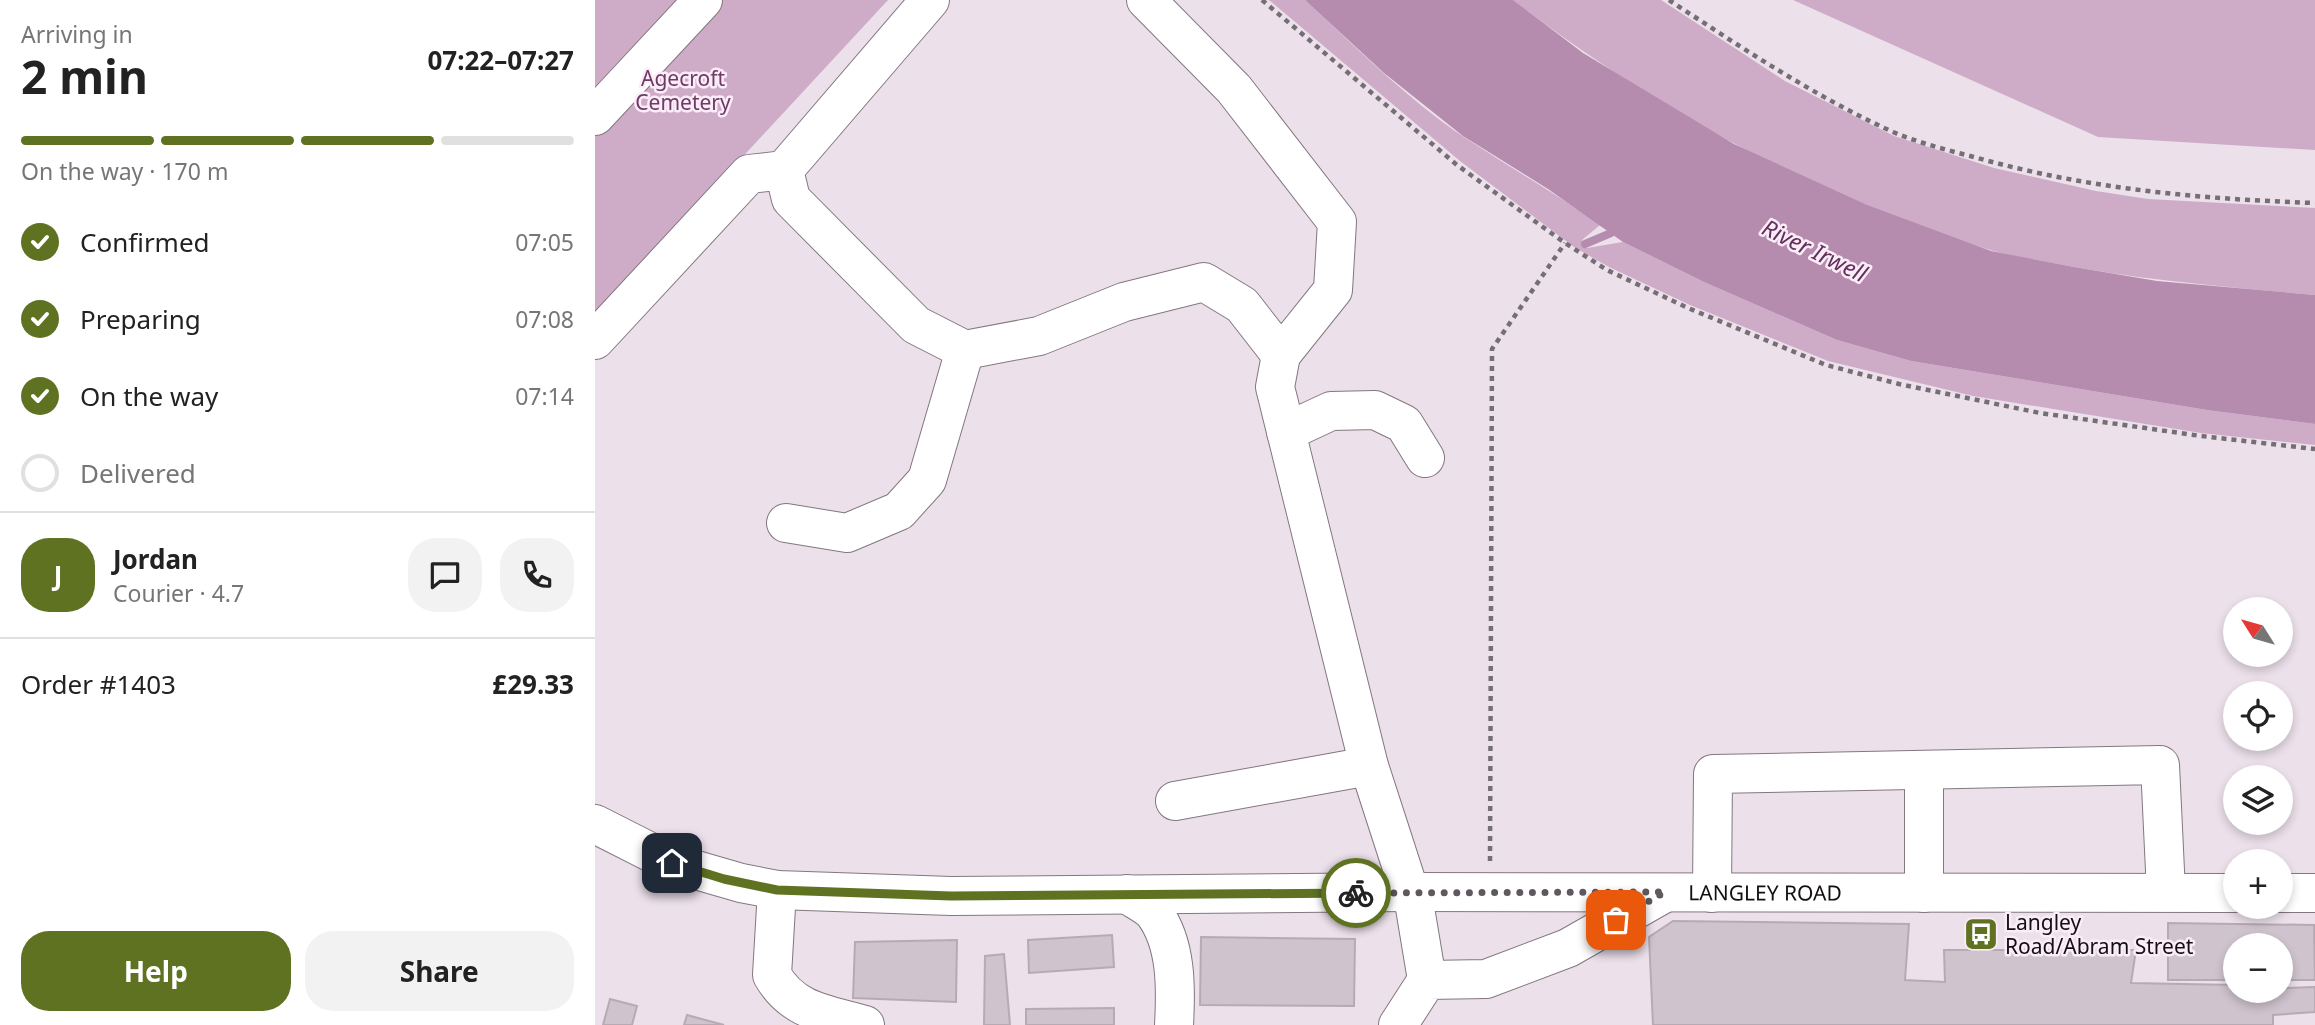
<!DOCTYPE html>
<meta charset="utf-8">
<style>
:root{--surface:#fff;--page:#f2f2f2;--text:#222;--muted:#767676;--line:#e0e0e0;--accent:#5e7221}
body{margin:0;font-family:"Noto Sans",sans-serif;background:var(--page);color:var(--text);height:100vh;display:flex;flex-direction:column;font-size:26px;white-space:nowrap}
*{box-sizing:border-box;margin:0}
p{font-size:23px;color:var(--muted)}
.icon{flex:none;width:38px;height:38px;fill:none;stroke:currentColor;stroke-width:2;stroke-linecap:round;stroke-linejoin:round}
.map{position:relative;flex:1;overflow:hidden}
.side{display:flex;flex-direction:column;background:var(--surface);width:595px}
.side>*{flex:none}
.needle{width:46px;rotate:307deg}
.fabs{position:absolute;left:1628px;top:597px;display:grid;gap:14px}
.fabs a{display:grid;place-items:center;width:70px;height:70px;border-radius:50%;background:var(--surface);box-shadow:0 4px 10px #0003;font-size:35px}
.pin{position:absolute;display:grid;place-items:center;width:60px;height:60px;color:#fff;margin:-30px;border-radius:14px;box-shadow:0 4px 10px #0006}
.courier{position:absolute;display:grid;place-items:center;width:70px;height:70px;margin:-35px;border:5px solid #5e7221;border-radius:50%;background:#fff;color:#222;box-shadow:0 2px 9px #0007}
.overview em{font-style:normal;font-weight:700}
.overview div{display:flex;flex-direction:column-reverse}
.overview{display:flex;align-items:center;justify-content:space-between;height:119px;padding:0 21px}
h1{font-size:46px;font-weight:700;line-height:52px}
.bar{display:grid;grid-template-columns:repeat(4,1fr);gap:10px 7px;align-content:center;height:84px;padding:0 21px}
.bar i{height:9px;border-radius:5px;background:var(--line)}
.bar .active{background:var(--accent)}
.bar p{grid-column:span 4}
.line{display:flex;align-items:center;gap:18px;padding:0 21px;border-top:2px solid var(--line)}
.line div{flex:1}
.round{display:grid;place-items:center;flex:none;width:74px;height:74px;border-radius:28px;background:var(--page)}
ol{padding:0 21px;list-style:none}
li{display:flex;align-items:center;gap:21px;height:77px}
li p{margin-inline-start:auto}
li .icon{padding:7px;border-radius:50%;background:var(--accent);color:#fff;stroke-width:4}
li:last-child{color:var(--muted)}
li i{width:38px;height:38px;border:4px solid var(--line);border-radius:50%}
.button{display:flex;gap:14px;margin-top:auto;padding:14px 21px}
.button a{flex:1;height:80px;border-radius:28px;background:var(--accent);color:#fff;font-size:28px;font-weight:700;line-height:80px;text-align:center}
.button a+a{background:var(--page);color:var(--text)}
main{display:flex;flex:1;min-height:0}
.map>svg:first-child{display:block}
.green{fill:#ceacc8}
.water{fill:#b58bae}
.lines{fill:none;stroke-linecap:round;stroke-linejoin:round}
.stream{stroke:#b58bae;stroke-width:8}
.building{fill:#cfc3cd;stroke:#b7aab4;stroke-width:2}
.minor-casing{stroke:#837780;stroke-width:40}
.path{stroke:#756e75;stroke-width:4.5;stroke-dasharray:5 5;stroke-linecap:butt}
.minor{stroke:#fff;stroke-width:38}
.done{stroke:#5f585e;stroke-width:7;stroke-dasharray:0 12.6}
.route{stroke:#5e7221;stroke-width:9}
.labels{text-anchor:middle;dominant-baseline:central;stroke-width:5;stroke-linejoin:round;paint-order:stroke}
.park-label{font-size:21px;fill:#6f3968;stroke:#faedf7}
.street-label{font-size:21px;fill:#130f13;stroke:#faedf7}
.poi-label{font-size:21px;fill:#130f13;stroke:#faedf7;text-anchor:start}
.water-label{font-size:23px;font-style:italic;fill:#632e5d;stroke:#faedf7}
</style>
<main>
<section class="side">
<div class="overview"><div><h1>2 min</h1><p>Arriving in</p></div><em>07:22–07:27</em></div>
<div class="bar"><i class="active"></i><i class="active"></i><i class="active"></i><i></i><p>On the way · 170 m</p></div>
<ol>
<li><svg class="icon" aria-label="check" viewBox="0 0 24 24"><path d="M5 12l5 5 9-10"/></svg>Confirmed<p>07:05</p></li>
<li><svg class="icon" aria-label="check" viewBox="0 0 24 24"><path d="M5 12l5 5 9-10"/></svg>Preparing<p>07:08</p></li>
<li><svg class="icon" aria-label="check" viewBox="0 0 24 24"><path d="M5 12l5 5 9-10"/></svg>On the way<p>07:14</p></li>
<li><i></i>Delivered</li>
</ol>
<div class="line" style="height:126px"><b class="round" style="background:var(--accent);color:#fff">J</b><div><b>Jordan</b><p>Courier · 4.7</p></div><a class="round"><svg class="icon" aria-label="chat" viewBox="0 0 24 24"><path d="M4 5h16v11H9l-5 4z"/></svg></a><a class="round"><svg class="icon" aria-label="phone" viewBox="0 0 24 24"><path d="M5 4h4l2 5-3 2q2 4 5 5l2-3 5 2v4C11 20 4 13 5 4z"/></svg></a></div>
<div class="line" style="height:91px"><div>Order #1403</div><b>£29.33</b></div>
<div class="button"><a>Help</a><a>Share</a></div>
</section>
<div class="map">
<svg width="1720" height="1025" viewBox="0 0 1720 1025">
<rect width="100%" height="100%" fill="#ece0ea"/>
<path class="green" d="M0 0H293L0 316Z
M674 0H710C761 47 812 99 869 137 914 167 961 194 1005 225L987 240 992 248 1028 242 1109 282 1242 340 1316 361 1612 410 1720 424V445L1606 433 1378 396 1233 361 1095 305 1014 267 979 247 865 161Z
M918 0H1066L1190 81 1299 136 1399 168 1501 191 1553 199 1720 208V295C1632 287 1544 280 1457 263 1436 259 1415 256 1395 250 1223 199 1060 109 918 0Z
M1198 0H1720V150L1503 137Z"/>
<path class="water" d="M710 0H918L988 53 1139 144 1272 205 1396 251 1479 267 1562 281 1720 295V424L1612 410 1316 361 1242 340 1109 282 1028 242 953 189 868 136 789 73Z"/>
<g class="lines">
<path class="stream" d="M990 244 1016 233 1023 226"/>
</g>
<path class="building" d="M1078 921 1314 924 1310 980 1350 982 1349 950H1541L1536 983 1640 985V990L1720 987V1012L1678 1015V1025H1058L1054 937Z
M1573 923 1719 925 1720 980H1685V945H1640V980H1573Z
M517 935 519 967 434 973 433 940Z
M606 937 760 939 759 1006 605 1005Z
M362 940 361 1002 258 998 260 942Z
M409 954 415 1025H389L390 956Z
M15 999 42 1006 37 1025H8Z
M519 1008V1025H431V1009Z
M92 1015 129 1025H89Z"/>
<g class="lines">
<g class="minor-casing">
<g id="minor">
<path d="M335 0 189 170 196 199 321 325 370 350 444 336 529 302 609 282 647 305 686 355"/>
<path d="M551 0 639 89 742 222 738 290 686 355 680 387 774 766 820 908 832 980"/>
<path d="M0 116 108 0"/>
<path d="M0 340 154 174 189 170"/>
<path d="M691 432 736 411 780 410 809 424 830 458"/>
<path d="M191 523 252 533 304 511 332 480 370 350"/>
<path d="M1329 770V893"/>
<path d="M580 801 774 766"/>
<path id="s1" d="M0 824 77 863 146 883 182 890 356 896 813 892 1640 893"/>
<path d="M182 890 177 975C198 1012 232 1014 270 1025"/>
<path d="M1117 893 1118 774 1565 765 1571 892"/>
<path d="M1685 893H1720"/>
<path d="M532 894C540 900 553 906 559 913 582 944 581 989 579 1025"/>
<path d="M803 1025 832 980 891 979 973 948 1068 894"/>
</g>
</g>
<path class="path" d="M667 0 862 165 970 243 1012 270 1093 308 1231 365 1304 384 1445 413 1606 436 1720 449
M1074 0C1147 48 1219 96 1298 132 1324 143 1352 150 1379 157 1492 189 1604 199 1720 203
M895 861 897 349 970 243"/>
<use href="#minor" class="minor"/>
</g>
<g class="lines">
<path class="done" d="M761 893 1070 892 1021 920"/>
<path class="route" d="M77 863 129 879 182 890 356 896 761 893"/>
</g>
<defs>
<g id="bus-square" transform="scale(1.75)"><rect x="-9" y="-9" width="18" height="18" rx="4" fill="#5e7221" stroke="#faedf7"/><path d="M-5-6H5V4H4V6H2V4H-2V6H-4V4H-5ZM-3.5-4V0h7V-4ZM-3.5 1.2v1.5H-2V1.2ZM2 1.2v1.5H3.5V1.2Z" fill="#fff"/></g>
</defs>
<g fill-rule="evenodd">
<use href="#bus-square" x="1386" y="934"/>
</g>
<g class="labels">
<g class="park-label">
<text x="88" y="78">Agecroft<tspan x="88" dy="24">Cemetery</tspan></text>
</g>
<g class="street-label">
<text stroke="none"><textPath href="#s1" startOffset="1183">LANGLEY ROAD</textPath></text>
</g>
<g class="poi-label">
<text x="1410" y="922">Langley<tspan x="1410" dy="24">Road/Abram Street</tspan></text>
</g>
<g class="water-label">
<text transform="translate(1220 250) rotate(26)">River Irwell</text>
</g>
</g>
</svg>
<div class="fabs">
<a><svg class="needle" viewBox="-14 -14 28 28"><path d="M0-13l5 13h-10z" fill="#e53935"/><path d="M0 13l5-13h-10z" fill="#767676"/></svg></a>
<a><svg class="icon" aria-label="locate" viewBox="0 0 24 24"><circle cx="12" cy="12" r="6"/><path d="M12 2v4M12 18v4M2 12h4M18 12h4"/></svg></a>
<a><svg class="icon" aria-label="layers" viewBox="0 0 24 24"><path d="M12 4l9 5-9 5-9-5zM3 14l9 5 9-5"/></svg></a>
<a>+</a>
<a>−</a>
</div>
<div class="pin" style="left:1021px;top:920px;background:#ea580c"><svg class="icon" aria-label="bag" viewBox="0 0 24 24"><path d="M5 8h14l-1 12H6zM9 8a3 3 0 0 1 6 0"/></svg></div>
<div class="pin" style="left:77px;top:863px;background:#1f2937"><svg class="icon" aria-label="home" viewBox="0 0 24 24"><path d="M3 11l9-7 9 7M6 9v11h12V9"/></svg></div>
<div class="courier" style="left:761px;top:893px"><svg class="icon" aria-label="bike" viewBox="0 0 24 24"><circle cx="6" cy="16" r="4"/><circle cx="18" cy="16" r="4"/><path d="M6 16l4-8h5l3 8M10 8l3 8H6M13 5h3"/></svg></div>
</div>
</main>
